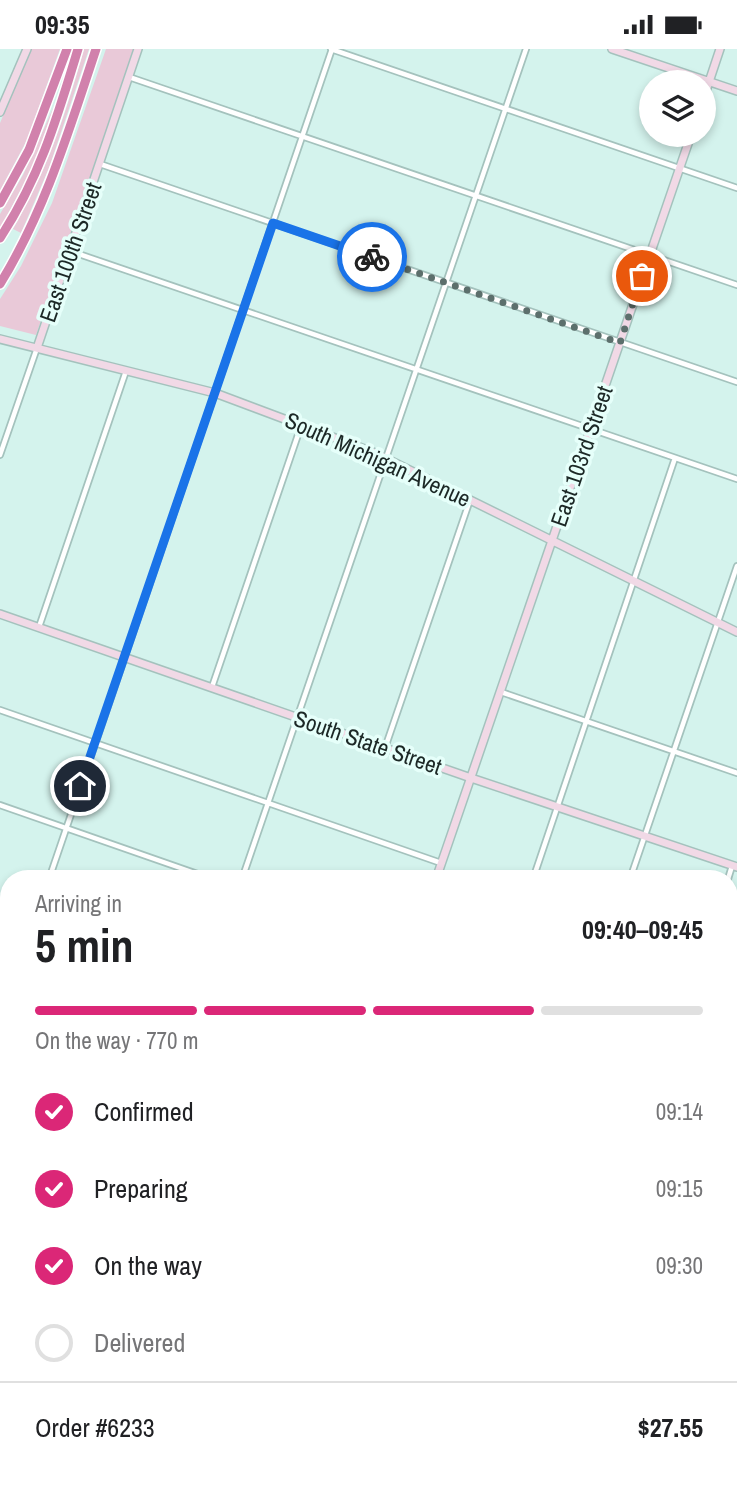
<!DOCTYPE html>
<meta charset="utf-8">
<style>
:root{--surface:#fff;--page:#f6f6f6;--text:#202124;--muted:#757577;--line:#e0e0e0;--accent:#db2777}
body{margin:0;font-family:"Archivo Narrow",sans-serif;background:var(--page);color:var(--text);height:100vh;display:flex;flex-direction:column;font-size:26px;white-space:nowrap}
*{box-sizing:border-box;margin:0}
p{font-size:23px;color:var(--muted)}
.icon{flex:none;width:38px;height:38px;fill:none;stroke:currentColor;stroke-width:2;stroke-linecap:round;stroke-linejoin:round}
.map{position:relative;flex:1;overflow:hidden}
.details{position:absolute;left:0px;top:821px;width:738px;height:618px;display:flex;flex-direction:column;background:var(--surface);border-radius:28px 28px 0 0;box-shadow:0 4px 10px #0003}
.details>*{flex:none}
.controls{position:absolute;left:639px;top:21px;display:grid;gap:14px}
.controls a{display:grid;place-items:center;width:77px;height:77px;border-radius:50%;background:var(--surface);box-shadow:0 4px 10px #0003;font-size:35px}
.pin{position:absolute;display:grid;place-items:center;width:60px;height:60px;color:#fff;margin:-30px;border:4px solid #fff;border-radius:50%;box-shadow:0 2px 7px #0007}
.courier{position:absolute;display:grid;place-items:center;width:70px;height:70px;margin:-35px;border:5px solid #1a73e8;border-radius:50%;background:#fff;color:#222;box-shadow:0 2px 9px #0007}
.head em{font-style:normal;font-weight:700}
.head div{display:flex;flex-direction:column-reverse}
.head{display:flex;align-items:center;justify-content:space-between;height:119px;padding:0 35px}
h1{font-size:46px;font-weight:700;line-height:52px}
.bar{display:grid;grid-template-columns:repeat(4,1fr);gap:10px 7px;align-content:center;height:84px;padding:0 35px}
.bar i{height:9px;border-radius:5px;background:var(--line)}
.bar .on{background:var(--accent)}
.bar p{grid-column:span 4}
.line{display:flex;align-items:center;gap:18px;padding:0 35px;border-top:2px solid var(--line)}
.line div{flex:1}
ol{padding:0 35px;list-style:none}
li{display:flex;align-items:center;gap:21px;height:77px}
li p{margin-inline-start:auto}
li .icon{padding:7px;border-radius:50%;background:var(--accent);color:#fff;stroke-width:4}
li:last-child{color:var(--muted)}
li i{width:38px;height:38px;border:4px solid var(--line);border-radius:50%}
.status{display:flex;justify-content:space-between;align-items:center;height:49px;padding:0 35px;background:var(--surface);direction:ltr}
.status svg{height:19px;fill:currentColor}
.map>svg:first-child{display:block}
.green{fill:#e9c9d8}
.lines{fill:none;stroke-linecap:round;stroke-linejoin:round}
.street-casing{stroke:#a4c2bd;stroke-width:8}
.secondary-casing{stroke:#a4c2bd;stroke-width:10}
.highway-casing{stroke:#fff;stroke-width:12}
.street{stroke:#fff;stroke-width:4.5}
.secondary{stroke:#f1d9e6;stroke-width:7}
.highway{stroke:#d181ac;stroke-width:9}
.rail{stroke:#718682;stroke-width:2}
.done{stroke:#5c6f6c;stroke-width:7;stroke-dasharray:0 12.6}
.route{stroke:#1a73e8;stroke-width:9}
.labels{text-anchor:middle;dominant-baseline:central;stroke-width:7;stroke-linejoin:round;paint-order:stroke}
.street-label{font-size:23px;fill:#1c2826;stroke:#e6fffa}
</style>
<div class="status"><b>09:35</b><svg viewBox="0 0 49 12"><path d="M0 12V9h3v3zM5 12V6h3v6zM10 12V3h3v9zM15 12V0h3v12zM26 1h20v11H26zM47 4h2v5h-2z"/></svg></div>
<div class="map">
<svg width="737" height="1437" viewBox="0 0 737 1437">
<rect width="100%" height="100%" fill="#d4f3ed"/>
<path class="green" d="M31 0H60L27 91 0 142V74Z
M84 0H89L49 119 21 184 13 180C48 119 65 68 84 0Z
M106 0H134L36 286 0 277V250L21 217 52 154Z
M55 55 36 112 0 180V165L23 126Z
M0 1342 9 1345V1366L0 1363Z
M336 1430H417L415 1437H357Z"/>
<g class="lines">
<g class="street-casing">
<path id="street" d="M331 0 737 139
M129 28 737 236
M100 115 737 333
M70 202 737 430
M0 406 37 299
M39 578 126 322
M212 638 301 377
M501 643 737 724
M0 661 441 814
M385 699 470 451
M0 756 212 830
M49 830 332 0
M242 830 526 0
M533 830 675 409
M630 830 737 517
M728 830 732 817
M0 853 9 856
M0 970 9 945
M0 1044 9 1047
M730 1101 737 1081
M0 1139 9 1142
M0 1247 9 1222
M0 1368 9 1371
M730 1384 737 1363
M182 1430 203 1437
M32 1437 34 1430
M128 1437 130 1430
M421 1437 424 1430
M614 1437 616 1430
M711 1437 714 1430"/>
</g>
<g class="secondary-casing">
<path id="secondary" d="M612 0 737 42
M704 48 720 0
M0 63 27 0
M0 290 215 344 375 404 737 583
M37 299 138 0
M0 565 471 729 737 818
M436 830 691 86
M0 948 9 951
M730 1195 737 1197
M226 1437 228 1430"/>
</g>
<g class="highway-casing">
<path id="highway" d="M0 154 29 101 67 0
M0 189C40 128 57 69 78 0
M0 235C45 162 69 81 96 0"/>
</g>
<use href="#street" class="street"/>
<use href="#secondary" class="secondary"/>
<use href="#highway" class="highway"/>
<path class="rail" d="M0 1334 9 1337
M291 1430 312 1437"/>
</g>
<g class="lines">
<path class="done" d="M372 208 620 294 642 227"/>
<path class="route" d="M80 737 273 174 372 208"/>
</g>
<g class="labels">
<g class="street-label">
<text transform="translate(70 203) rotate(-71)">East 100th Street</text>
<text transform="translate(581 407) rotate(-71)">East 103rd Street</text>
<text transform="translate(378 410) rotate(24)">South Michigan Avenue</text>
<text transform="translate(368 693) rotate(19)">South State Street</text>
</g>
</g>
</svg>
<div class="controls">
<a><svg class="icon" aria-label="layers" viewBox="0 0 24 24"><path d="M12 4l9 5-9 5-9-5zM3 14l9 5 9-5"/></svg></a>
</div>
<div class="pin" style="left:642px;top:227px;background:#ea580c"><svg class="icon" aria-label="bag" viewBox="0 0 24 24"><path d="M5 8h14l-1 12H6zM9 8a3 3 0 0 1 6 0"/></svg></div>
<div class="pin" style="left:80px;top:737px;background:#1f2937"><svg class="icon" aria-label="home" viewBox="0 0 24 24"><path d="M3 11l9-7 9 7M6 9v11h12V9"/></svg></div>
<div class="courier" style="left:372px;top:208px"><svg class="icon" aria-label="bike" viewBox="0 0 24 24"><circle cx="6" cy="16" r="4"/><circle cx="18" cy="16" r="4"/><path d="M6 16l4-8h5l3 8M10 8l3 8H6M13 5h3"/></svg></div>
<section class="details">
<div class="head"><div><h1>5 min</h1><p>Arriving in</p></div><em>09:40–09:45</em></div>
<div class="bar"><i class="on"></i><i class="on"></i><i class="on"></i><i></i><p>On the way · 770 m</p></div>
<ol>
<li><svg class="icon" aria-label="check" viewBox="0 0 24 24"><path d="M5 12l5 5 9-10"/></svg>Confirmed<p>09:14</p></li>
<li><svg class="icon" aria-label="check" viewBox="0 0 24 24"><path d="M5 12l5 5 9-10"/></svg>Preparing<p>09:15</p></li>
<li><svg class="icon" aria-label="check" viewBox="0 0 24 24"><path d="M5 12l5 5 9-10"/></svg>On the way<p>09:30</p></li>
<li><i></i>Delivered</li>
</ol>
<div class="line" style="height:91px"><div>Order #6233</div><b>$27.55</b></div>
</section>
</div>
